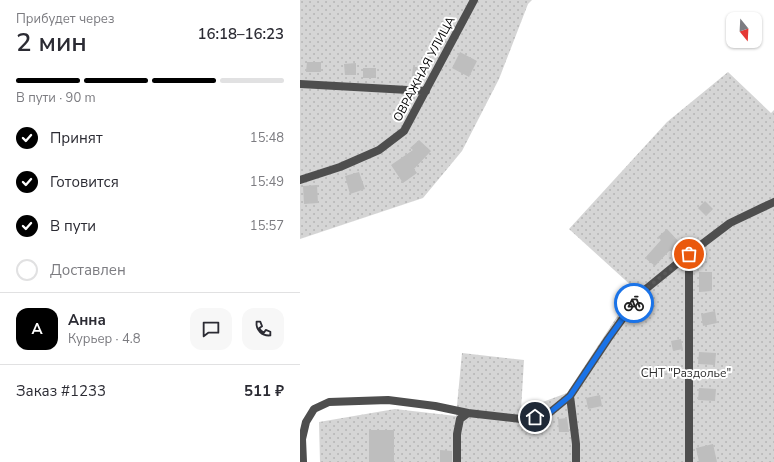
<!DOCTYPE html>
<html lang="ru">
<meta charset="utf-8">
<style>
:root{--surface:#fff;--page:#f7f7f7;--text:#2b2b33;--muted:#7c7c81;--line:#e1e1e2;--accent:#000}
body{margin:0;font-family:"Nunito Sans",sans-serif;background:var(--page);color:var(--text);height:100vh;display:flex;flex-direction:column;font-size:15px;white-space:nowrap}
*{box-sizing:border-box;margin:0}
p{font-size:13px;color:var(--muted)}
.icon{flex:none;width:22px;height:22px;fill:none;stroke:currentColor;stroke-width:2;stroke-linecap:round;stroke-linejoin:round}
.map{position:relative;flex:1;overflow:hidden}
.side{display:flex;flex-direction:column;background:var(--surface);width:300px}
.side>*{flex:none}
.needle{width:26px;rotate:162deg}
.fabs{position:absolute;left:426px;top:12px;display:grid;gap:8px}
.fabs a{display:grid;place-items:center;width:36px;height:36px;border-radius:8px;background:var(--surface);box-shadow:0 1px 3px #0004;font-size:20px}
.pin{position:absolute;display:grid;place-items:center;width:34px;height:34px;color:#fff;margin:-17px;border:2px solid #fff;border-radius:50%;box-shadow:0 1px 4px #0007}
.courier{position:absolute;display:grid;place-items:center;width:40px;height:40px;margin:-20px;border:3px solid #1a73e8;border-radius:50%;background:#fff;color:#222;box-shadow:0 1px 5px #0007}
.headline em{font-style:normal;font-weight:600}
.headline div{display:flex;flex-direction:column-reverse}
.headline{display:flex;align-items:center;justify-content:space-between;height:68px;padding:0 16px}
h1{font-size:26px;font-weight:600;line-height:30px}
.bar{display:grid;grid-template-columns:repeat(4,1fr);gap:6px 4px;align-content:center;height:48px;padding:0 16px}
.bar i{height:5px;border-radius:3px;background:var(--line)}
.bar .active{background:var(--accent)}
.bar p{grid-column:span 4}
.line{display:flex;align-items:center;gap:10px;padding:0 16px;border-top:1px solid var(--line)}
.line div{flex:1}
.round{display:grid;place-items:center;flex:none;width:42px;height:42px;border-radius:12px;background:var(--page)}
ol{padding:0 16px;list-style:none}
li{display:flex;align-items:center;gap:12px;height:44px}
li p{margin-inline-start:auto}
li .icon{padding:4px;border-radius:50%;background:var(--accent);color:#fff;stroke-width:4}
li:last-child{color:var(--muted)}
li i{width:22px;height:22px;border:2px solid var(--line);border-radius:50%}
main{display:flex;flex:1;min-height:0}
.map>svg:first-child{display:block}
.garden{fill:url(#garden-dots)}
.building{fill:#bebebe}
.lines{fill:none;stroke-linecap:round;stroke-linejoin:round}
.street{stroke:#4e4e4e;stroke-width:8}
.done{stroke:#595959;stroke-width:4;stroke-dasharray:0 7.2}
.route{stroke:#1a73e8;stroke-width:5}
.labels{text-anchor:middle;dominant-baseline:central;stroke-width:4;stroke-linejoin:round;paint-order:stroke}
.street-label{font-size:12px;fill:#000;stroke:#fff}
.park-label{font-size:12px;fill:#2c2c2c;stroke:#fff}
</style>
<main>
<section class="side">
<div class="headline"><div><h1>2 мин</h1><p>Прибудет через</p></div><em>16:18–16:23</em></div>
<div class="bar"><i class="active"></i><i class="active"></i><i class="active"></i><i></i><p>В пути · 90 m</p></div>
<ol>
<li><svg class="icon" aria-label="check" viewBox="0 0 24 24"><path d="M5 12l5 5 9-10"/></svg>Принят<p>15:48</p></li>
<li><svg class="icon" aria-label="check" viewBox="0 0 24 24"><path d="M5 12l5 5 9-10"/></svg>Готовится<p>15:49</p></li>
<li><svg class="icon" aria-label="check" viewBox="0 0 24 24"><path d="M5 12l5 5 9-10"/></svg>В пути<p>15:57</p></li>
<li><i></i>Доставлен</li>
</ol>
<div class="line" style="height:72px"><b class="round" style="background:var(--accent);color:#fff">А</b><div><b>Анна</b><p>Курьер · 4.8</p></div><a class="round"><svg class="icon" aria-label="chat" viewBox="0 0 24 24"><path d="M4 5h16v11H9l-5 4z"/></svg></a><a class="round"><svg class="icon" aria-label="phone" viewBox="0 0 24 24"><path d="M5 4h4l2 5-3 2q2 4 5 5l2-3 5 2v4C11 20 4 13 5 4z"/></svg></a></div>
<div class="line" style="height:52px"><div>Заказ #1233</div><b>511 ₽</b></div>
</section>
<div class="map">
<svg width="474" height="462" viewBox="0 0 474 462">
<defs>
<pattern id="garden-dots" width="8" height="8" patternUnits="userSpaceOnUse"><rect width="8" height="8" fill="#d5d5d5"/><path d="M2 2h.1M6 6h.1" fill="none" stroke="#b5b5b5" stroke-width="1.8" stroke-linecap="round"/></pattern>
</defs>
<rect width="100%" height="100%" fill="#fff"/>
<path class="garden" d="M0 0H232L228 4 199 79 162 151 123 198 0 239Z
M428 72 471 113 474 110V462H20L19 422 95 409 156 416 162 353 224 360 221 410 267 393 335 289 269 229 367 122Z"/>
<path class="building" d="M160 52 177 61 169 77 152 68Z
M7 62H21V72H6Z
M56 63V75H45L44 64Z
M113 67H125L124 77 112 76Z
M63 68H76V78H63Z
M119 140 131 151 114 169 117 173 103 183 91 165 113 150 110 148Z
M59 172 65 189 50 194 45 176Z
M17 185 18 203 4 204 3 186Z
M405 201 413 209 406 216 398 208Z
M367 229 381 244 372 252 370 250 355 266 345 258 361 240 358 237Z
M399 272H412V291L399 292Z
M415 311 417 323 403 326 401 314Z
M381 339 383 349 373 351 371 341Z
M399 352 416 353 415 365 398 364Z
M399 388 416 389 415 401 398 400Z
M300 395 302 406 288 409 286 398Z
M267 418 269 432H259L258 419Z
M69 430H94V462H69Z
M413 444 417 462H399L396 448Z
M140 450 152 451V462H140Z"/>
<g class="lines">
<path class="street" d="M0 84 126 91
M0 180 40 167 79 150 104 131 174 0
M3 462 2 439 6 422 14 409 29 402 88 400 135 406 168 413
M157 462V434L160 419 168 413 221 419 248 414 270 396
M276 462V444L270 396 308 339 341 293 389 254 430 223 474 202
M389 462V254"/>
</g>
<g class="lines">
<path class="done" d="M334 303 341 293 389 254"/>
<path class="route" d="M235 417 248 414 270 396 308 339 334 303"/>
</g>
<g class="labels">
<g class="street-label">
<text transform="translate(124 69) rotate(-62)">ОВРАЖНАЯ УЛИЦА</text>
</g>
<g class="park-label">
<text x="386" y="373">СНТ "Раздолье"</text>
</g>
</g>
</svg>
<div class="fabs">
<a><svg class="needle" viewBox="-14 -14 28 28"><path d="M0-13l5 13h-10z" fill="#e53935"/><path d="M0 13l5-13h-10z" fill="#7c7c81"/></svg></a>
</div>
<div class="pin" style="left:389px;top:254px;background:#ea580c"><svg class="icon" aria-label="bag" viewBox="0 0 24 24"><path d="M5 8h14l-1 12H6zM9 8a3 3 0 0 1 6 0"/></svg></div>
<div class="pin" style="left:235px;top:417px;background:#1f2937"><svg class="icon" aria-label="home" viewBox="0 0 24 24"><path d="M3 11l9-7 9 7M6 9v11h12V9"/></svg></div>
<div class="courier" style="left:334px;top:303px"><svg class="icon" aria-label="bike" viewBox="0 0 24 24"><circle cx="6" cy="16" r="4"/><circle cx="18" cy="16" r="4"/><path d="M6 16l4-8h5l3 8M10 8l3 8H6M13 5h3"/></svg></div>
</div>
</main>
